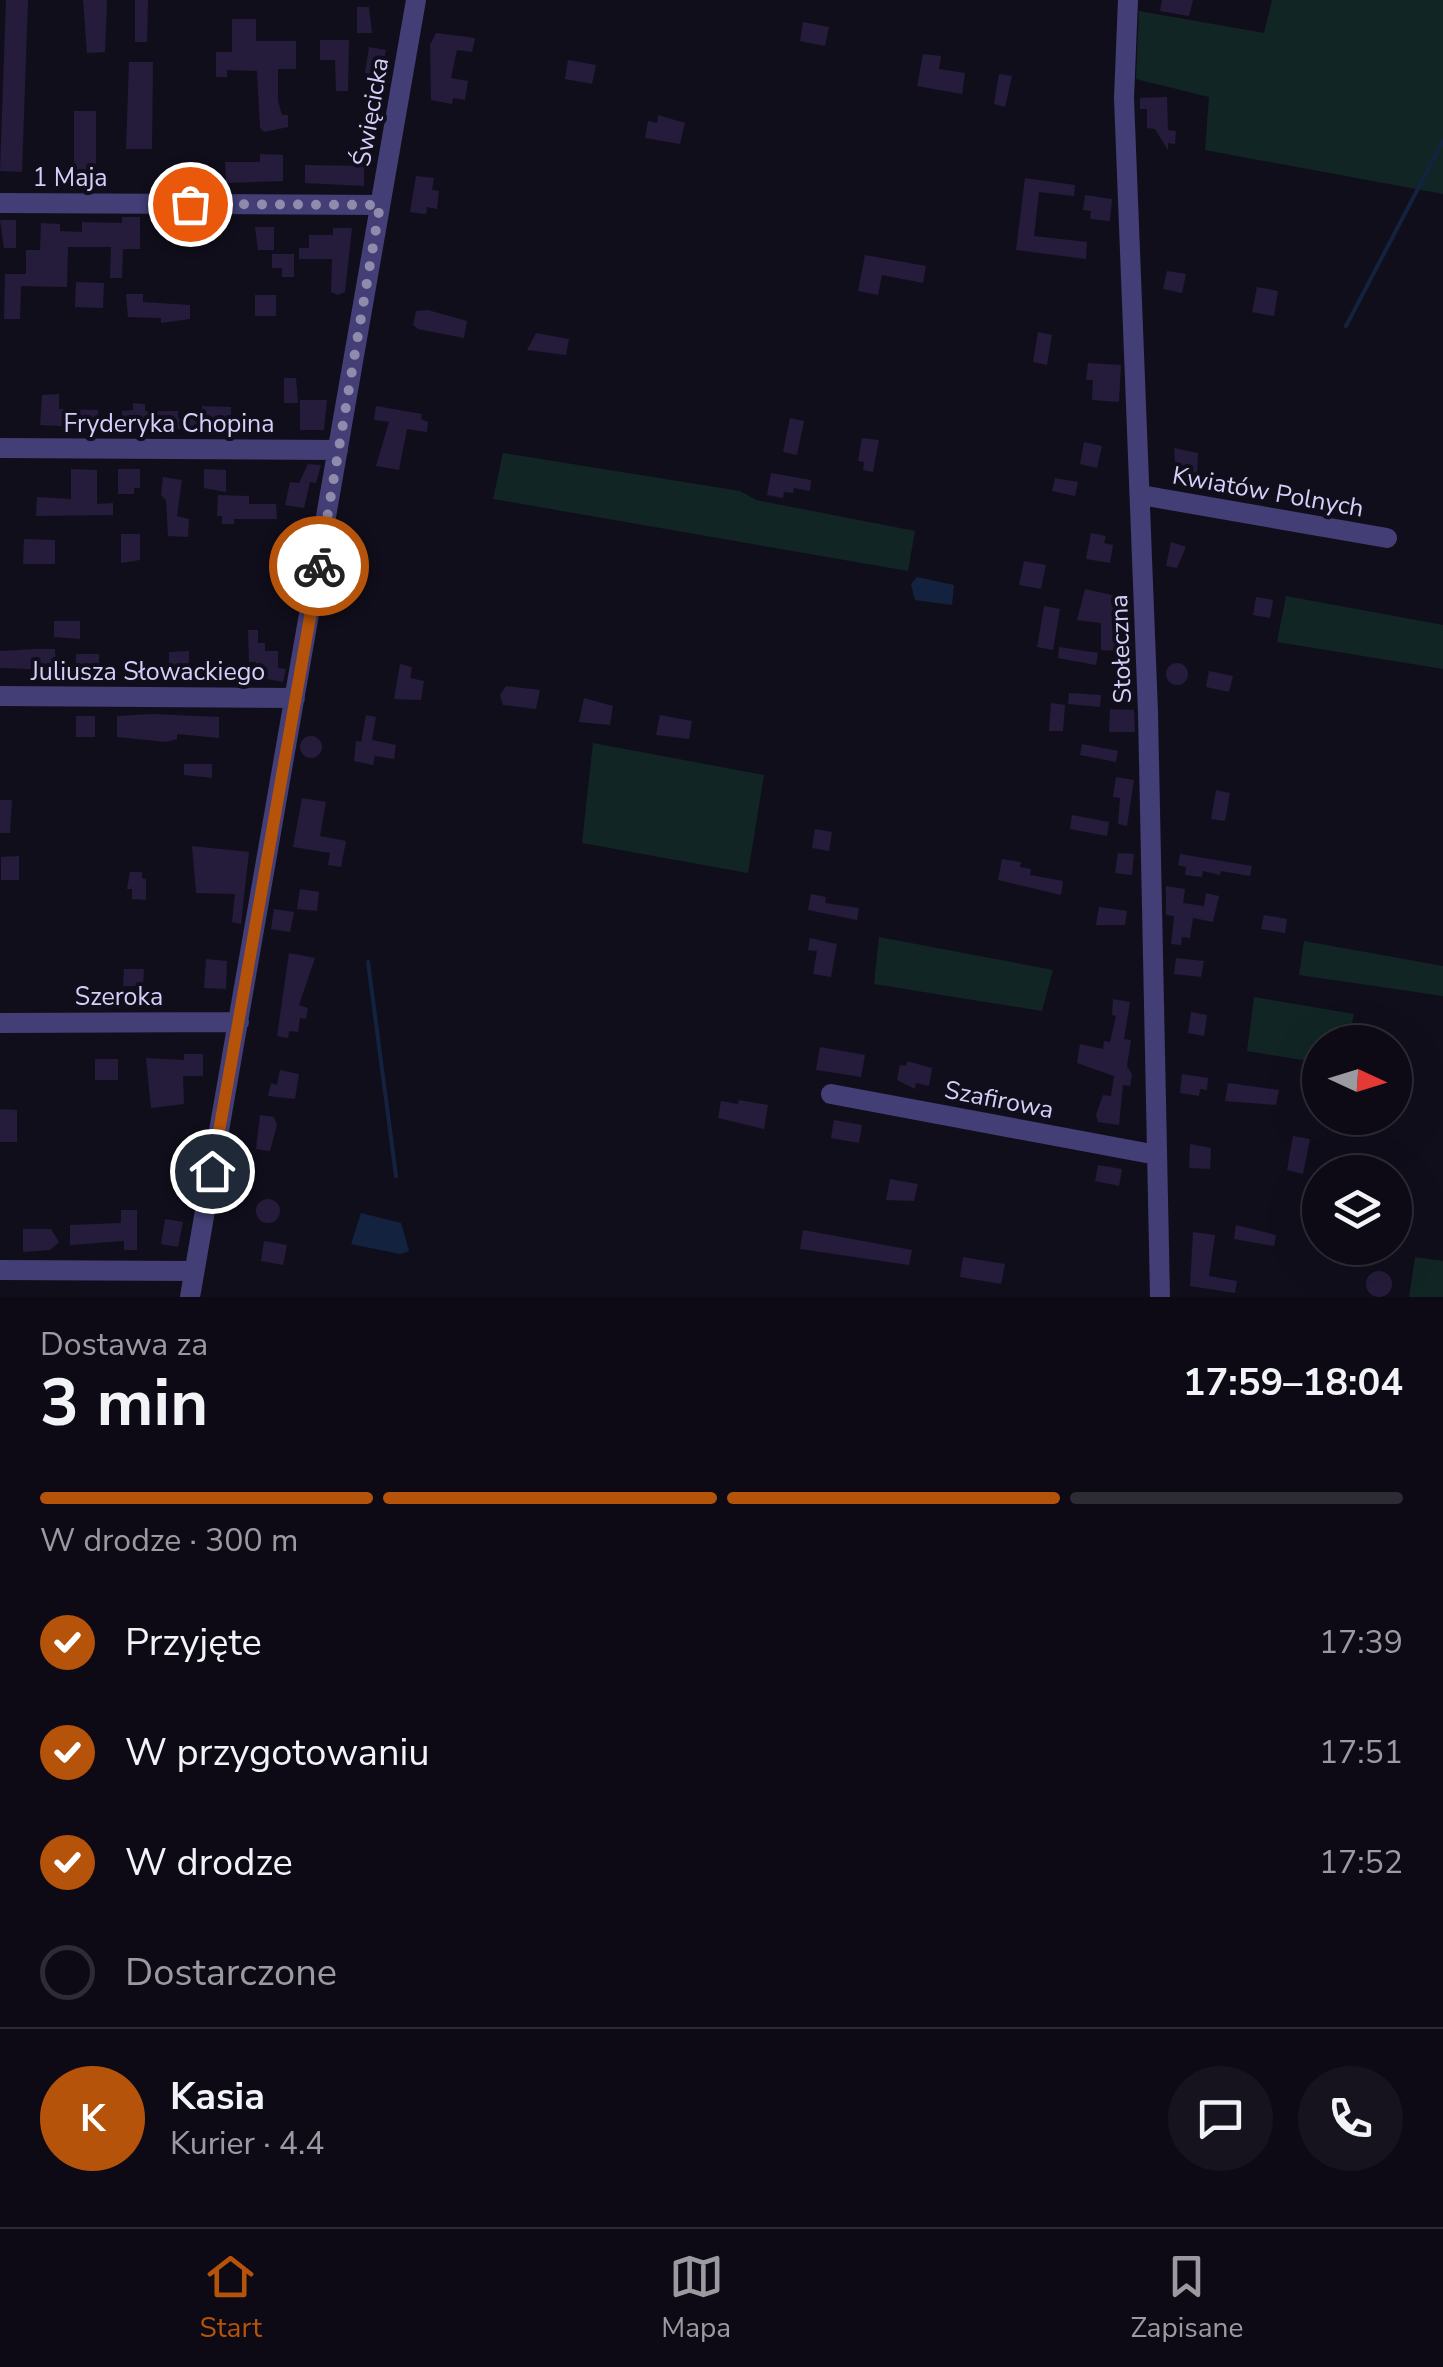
<!DOCTYPE html>
<html lang="pl">
<meta charset="utf-8">
<style>
:root{--surface:#0d0a15;--page:#16131e;--text:#f1f3f6;--muted:#9a9aa0;--line:#2d2b34;--accent:#b45309}
body{margin:0;font-family:"Nunito Sans",sans-serif;background:var(--page);color:var(--text);height:100vh;display:flex;flex-direction:column;font-size:38px;white-space:nowrap}
*{box-sizing:border-box;margin:0}
p{font-size:32px;color:var(--muted)}
.icon{flex:none;width:55px;height:55px;fill:none;stroke:currentColor;stroke-width:2;stroke-linecap:round;stroke-linejoin:round}
.map{position:relative;height:1297px;overflow:hidden}
.side{display:flex;flex-direction:column;background:var(--surface);flex:1}
.side>*{flex:none}
.needle{width:65px;rotate:94deg}
.controls{position:absolute;left:1302px;top:1025px;display:grid;gap:20px}
.controls a{display:grid;place-items:center;width:110px;height:110px;border-radius:50%;background:var(--surface);box-shadow:0 10px 40px #0002,0 0 0 2px var(--line);font-size:50px}
.pin{position:absolute;display:grid;place-items:center;width:85px;height:85px;color:#fff;margin:-42px;border:5px solid #fff;border-radius:50%;box-shadow:0 2px 10px #0007}
.courier{position:absolute;display:grid;place-items:center;width:100px;height:100px;margin:-50px;border:8px solid #b45309;border-radius:50%;background:#fff;color:#222;box-shadow:0 2px 12px #0007}
.head em{font-style:normal;font-weight:700}
.head div{display:flex;flex-direction:column-reverse}
.head{display:flex;align-items:center;justify-content:space-between;height:170px;padding:0 40px}
h1{font-size:65px;font-weight:700;line-height:75px}
.bar{display:grid;grid-template-columns:repeat(4,1fr);gap:15px 10px;align-content:center;height:120px;padding:0 40px}
.bar i{height:12px;border-radius:8px;background:var(--line)}
.bar .active{background:var(--accent)}
.bar p{grid-column:span 4}
.line{display:flex;align-items:center;gap:25px;padding:0 40px;border-top:2px solid var(--line)}
.line div{flex:1}
.round{display:grid;place-items:center;flex:none;width:105px;height:105px;border-radius:52px;background:var(--page)}
ol{padding:0 40px;list-style:none}
li{display:flex;align-items:center;gap:30px;height:110px}
li p{margin-inline-start:auto}
li .icon{padding:10px;border-radius:50%;background:var(--accent);color:#fff;stroke-width:4}
li:last-child{color:var(--muted)}
li i{width:55px;height:55px;border:5px solid var(--line);border-radius:50%}
.tab-bar{display:flex;justify-content:space-around;align-items:center;height:140px;border-top:2px solid var(--line);background:var(--surface);font-size:28px;color:var(--muted)}
.tab-bar a{display:grid;justify-items:center;gap:5px}
.tab-bar .active{color:var(--accent)}
.map>svg:first-child{display:block}
.green{fill:#112525}
.water{fill:#13233f}
.lines{fill:none;stroke-linecap:round;stroke-linejoin:round}
.stream{stroke:#13233f;stroke-width:4}
.building{fill:#241c3a}
.minor{stroke:#433e75;stroke-width:20}
.done{stroke:#908bac;stroke-width:10;stroke-dasharray:0 18}
.route{stroke:#b45309;stroke-width:12}
.labels{text-anchor:middle;dominant-baseline:central;stroke-width:8;stroke-linejoin:round;paint-order:stroke}
.street-label{font-size:25px;fill:#d5cef9;stroke:#110e1c}
</style>
<div class="map">
<svg width="1443" height="1297" viewBox="0 0 1443 1297">
<rect width="100%" height="100%" fill="#110e1c"/>
<path class="green" d="M1272 0H1443V194L1205 150 1209 97 1136 79 1139 11 1264 33Z
M503 453 740 491 756 500 915 531 908 571 493 499Z
M1286 596 1443 625V669L1277 642Z
M593 743 764 775 748 873 582 843Z
M879 937 1053 970 1042 1011 874 984Z
M1304 941 1443 966V996L1299 975Z
M1254 997 1354 1014 1348 1042H1320V1063L1247 1051Z
M1415 1257 1443 1261V1297H1409Z"/>
<path class="water" d="M917 577 954 585 952 605 915 600 911 584Z
M361 1213 401 1223 409 1251 400 1254 351 1244Z"/>
<g class="lines">
<path class="stream" d="M1346 326 1443 141
M368 962 396 1176"/>
</g>
<path class="building" d="M6 0H28L22 172 0 171Z
M83 0H107L105 52 87 53Z
M135 0H148L147 42H135Z
M1162 0H1193L1189 16 1160 11Z
M357 7H369L372 33H357Z
M232 19H256V41H296V69H278V101L282 115H288V127L264 132 260 128 257 71 227 70V77H216V52H232Z
M803 22 829 27 825 46 800 41Z
M436 33 475 38 472 52 457 50 451 78 468 81 465 100 453 98 452 104 431 100 430 45Z
M320 40H349L348 91H336L335 60H320Z
M369 47 386 50 380 75 365 73Z
M923 54 941 56 939 69 965 73 962 94 917 86Z
M568 60 596 65 592 84 565 79Z
M129 62H153L152 149H126Z
M999 74 1012 76 1005 107 994 104Z
M1167 97 1168 130 1176 131 1175 144 1168 143V150L1155 129 1147 128V109H1140V98Z
M74 111H96V178H74Z
M658 115 685 123 680 144 645 138 648 121 657 123Z
M260 154 283 155V181L226 183 225 162H260Z
M305 165 364 166V186L305 183Z
M416 176 434 178 432 190 439 191 437 209 427 207 426 214 410 212Z
M1025 178 1075 185 1074 196 1039 192 1034 236 1087 242 1086 259 1016 250Z
M1085 195 1112 199 1110 221 1090 219 1091 211 1083 210Z
M122 217H140V249H123L122 278H110L111 247H68L67 287 21 286 20 319H4L5 274H26V250H40L41 223 60 224V231L82 232V222L122 223Z
M0 220H16V248H4Z
M255 227H274V250H258Z
M333 228H352L345 292 338 295 331 292 332 259H299V248H309V235H333Z
M272 254H294V277H282V268H272Z
M865 255 926 266 923 283 882 275 878 295 858 291Z
M1167 271 1186 274 1182 293 1163 289Z
M76 282 104 283 103 308 75 307Z
M1257 287 1278 291 1274 316 1252 312Z
M126 294H143V302L190 305V319L161 323V318L128 317Z
M255 295H276V316H255Z
M428 310 467 321 464 338 418 329 413 325 416 311Z
M1038 332 1052 335 1047 365 1033 362Z
M536 333 569 339 566 355 527 350Z
M1088 363 1121 365 1119 402 1092 400 1093 380H1086Z
M284 378H296L298 403H284Z
M59 394V409L98 410 97 428 40 425 42 395Z
M300 400H327L324 430H300Z
M133 403 145 404V411H178V418H202V406L231 407V429H122V411L133 410Z
M376 406 422 414 421 419 428 422 427 432 407 429 399 470 376 466 389 422 374 420Z
M790 418 804 421 797 455 783 452Z
M862 438 879 440 873 472 863 470 864 462 858 461Z
M1084 442 1102 446 1097 468 1080 464Z
M1174 448 1198 453 1197 477 1176 473Z
M308 464 321 465 316 483 310 482 304 508 285 505 290 482 299 483Z
M71 469 97 470V504L113 503V515L36 516 37 497 71 499Z
M118 469H140V488H134V494H118Z
M204 469 226 470V492L204 488Z
M771 473 811 480 810 491 794 488 793 493 784 492 783 498 767 495Z
M163 477 182 480 177 516 189 519 188 537 168 536 166 500 161 495Z
M1055 478 1078 482 1075 496 1052 491Z
M218 495 249 496V504H276L277 519H234V524H222V516H217Z
M1091 533 1106 536 1104 543 1113 545 1110 563 1086 559Z
M121 534H140V560L121 563Z
M24 539 55 540V564H23Z
M1171 542 1186 547 1177 568 1166 566Z
M1024 561 1046 565 1041 589 1019 585Z
M1085 589 1130 599 1132 652 1101 650V623L1077 620Z
M1256 597 1273 600 1270 618 1253 615Z
M1044 606 1060 609 1053 650 1037 647Z
M54 621H80V639L54 637Z
M248 630H258V643H265V651H278V668L286 669 283 682 256 677V662H249Z
M1059 647 1098 653 1096 665 1058 658Z
M35 649H55L56 670 0 668V651Z
M189 651V675H169V652Z
M76 654H99V675L76 676Z
M1166 674a11 11 0 1 1 22 0a11 11 0 1 1-22 0Z
M400 664 412 667 410 678 424 681 421 700 394 699Z
M1209 671 1233 676 1229 692 1206 687Z
M506 686 540 690 536 709 503 705 500 695Z
M1069 693 1101 695 1100 707 1068 704Z
M584 698 613 706 610 725 579 722Z
M1051 703 1065 705 1063 731H1049Z
M1110 709 1134 710 1135 732H1109Z
M153 714 219 717V738L177 734V739L166 742 117 737V716Z
M366 715 376 717 372 740 396 745 394 759 375 756 373 765 354 761 356 741 361 742Z
M660 715 692 721 689 739 656 735Z
M76 716H95V737H76Z
M300 747a11 11 0 1 1 22 0a11 11 0 1 1-22 0Z
M1082 744 1118 751 1116 762 1080 755Z
M184 764H212V778L184 775Z
M1116 777 1134 780 1127 826 1118 824 1120 798 1113 797Z
M1216 790 1230 793 1225 821 1211 819Z
M302 798 326 802 320 836 346 841 341 867 328 865 330 853 293 847Z
M0 800H12L10 833H0Z
M1072 815 1109 822 1107 836 1070 829Z
M815 829 832 832 829 851 812 848Z
M192 846 249 852 241 924 232 922 235 894 196 893Z
M1118 853 1134 854 1132 875 1115 873Z
M1180 854 1252 866 1250 876 1221 871 1220 875 1203 871 1202 877 1185 875 1186 867 1178 865Z
M19 856V880H1V857Z
M1002 859 1021 862 1020 867 1031 869 1030 875 1063 881 1061 895 998 880Z
M130 872H142V878L146 879V900L132 899V889H127Z
M1166 886 1185 889 1183 903 1204 906 1206 893 1219 896 1213 922 1193 918 1190 938 1182 937 1181 945 1171 944 1174 916 1166 915Z
M300 889 319 892 317 911 297 909Z
M811 894 826 897 825 903 859 908 857 920 808 910Z
M1099 907 1127 911 1125 925H1096Z
M274 909 294 912 290 932 271 929Z
M1264 915 1287 919 1285 933 1261 929Z
M810 938 837 944 831 977 813 974 817 951 808 950Z
M289 953 315 958 299 1005 308 1008 306 1019 300 1018 298 1032 289 1031 288 1038 277 1036Z
M1176 958 1204 961 1201 977 1174 974Z
M206 959 227 961 226 989 204 988Z
M124 969H144L143 986H123Z
M1113 999 1130 1002 1124 1039 1131 1040 1127 1066 1132 1074 1130 1086 1123 1085 1119 1125 1098 1122 1096 1115 1103 1095 1111 1096 1114 1076 1077 1063 1080 1044 1103 1049 1104 1041 1110 1042 1116 1016 1112 1015Z
M1191 1012 1207 1015 1204 1036 1188 1033Z
M820 1047 865 1055 861 1077 816 1070Z
M184 1054H203V1076H183L184 1104 151 1108 146 1058 184 1060Z
M95 1059H118V1080H95Z
M907 1061 932 1068 929 1086 916 1083 915 1089 897 1080 900 1065 906 1066Z
M280 1070 299 1074 295 1099 268 1096 271 1083 277 1085Z
M1182 1074 1208 1078 1207 1090 1200 1089 1199 1096 1180 1093Z
M1228 1083 1279 1090 1276 1105 1225 1101Z
M739 1100 768 1105 764 1129 718 1118 721 1101 738 1104Z
M0 1109 17 1110V1142H0Z
M260 1115 274 1117 277 1125 270 1151 256 1149Z
M834 1120 862 1125 859 1143 831 1138Z
M1293 1136 1310 1139 1303 1174 1287 1170Z
M1190 1144 1211 1148 1210 1169 1189 1168Z
M177 1163 194 1166 191 1184 174 1181Z
M1098 1165 1122 1169 1119 1186 1095 1181Z
M890 1179 918 1184 914 1201 886 1200Z
M256 1211a12 12 0 1 1 24 0a12 12 0 1 1-24 0Z
M121 1210H137V1250H124V1241L70 1245V1225L121 1223Z
M165 1219 183 1222 178 1247 161 1244Z
M1236 1225 1276 1235 1274 1246 1234 1239Z
M23 1229H51L59 1242 50 1250 23 1252Z
M803 1230 912 1250 909 1265 800 1249Z
M1193 1232 1215 1235 1209 1276 1237 1281 1235 1293 1190 1286Z
M264 1241 287 1245 283 1265 261 1261Z
M963 1257 1005 1264 1001 1284 960 1277Z
M1366 1284a13 13 0 1 1 26 0a13 13 0 1 1-26 0Z"/>
<g class="lines">
<path class="minor" d="M1128 0 1124 98 1148 712 1160 1297
M0 203 380 205
M0 448 338 450
M1141 495 1387 538
M0 696 295 698
M0 1023 239 1022
M831 1094 1157 1155
M0 1270 194 1271
M190 1297 416 0"/>
</g>
<g class="lines">
<path class="done" d="M190 204 380 205 319 566"/>
<path class="route" d="M212 1171 319 566"/>
</g>
<g class="labels">
<g class="street-label">
<text transform="translate(371 112) rotate(-80)">Święcicka</text>
<text x="70" y="178">1 Maja</text>
<text x="169" y="424">Fryderyka Chopina</text>
<text transform="translate(1268 492) rotate(10)">Kwiatów Polnych</text>
<text transform="translate(1121 649) rotate(-92)">Stołeczna</text>
<text x="148" y="672">Juliusza Słowackiego</text>
<text x="119" y="997">Szeroka</text>
<text transform="translate(999 1100) rotate(11)">Szafirowa</text>
</g>
</g>
</svg>
<div class="controls">
<a><svg class="needle" viewBox="-14 -14 28 28"><path d="M0-13l5 13h-10z" fill="#e53935"/><path d="M0 13l5-13h-10z" fill="#9a9aa0"/></svg></a>
<a><svg class="icon" aria-label="layers" viewBox="0 0 24 24"><path d="M12 4l9 5-9 5-9-5zM3 14l9 5 9-5"/></svg></a>
</div>
<div class="pin" style="left:190px;top:204px;background:#ea580c"><svg class="icon" aria-label="bag" viewBox="0 0 24 24"><path d="M5 8h14l-1 12H6zM9 8a3 3 0 0 1 6 0"/></svg></div>
<div class="pin" style="left:212px;top:1171px;background:#1f2937"><svg class="icon" aria-label="home" viewBox="0 0 24 24"><path d="M3 11l9-7 9 7M6 9v11h12V9"/></svg></div>
<div class="courier" style="left:319px;top:566px"><svg class="icon" aria-label="bike" viewBox="0 0 24 24"><circle cx="6" cy="16" r="4"/><circle cx="18" cy="16" r="4"/><path d="M6 16l4-8h5l3 8M10 8l3 8H6M13 5h3"/></svg></div>
</div>
<section class="side">
<div class="head"><div><h1>3 min</h1><p>Dostawa za</p></div><em>17:59–18:04</em></div>
<div class="bar"><i class="active"></i><i class="active"></i><i class="active"></i><i></i><p>W drodze · 300 m</p></div>
<ol>
<li><svg class="icon" aria-label="check" viewBox="0 0 24 24"><path d="M5 12l5 5 9-10"/></svg>Przyjęte<p>17:39</p></li>
<li><svg class="icon" aria-label="check" viewBox="0 0 24 24"><path d="M5 12l5 5 9-10"/></svg>W przygotowaniu<p>17:51</p></li>
<li><svg class="icon" aria-label="check" viewBox="0 0 24 24"><path d="M5 12l5 5 9-10"/></svg>W drodze<p>17:52</p></li>
<li><i></i>Dostarczone</li>
</ol>
<div class="line" style="height:180px"><b class="round" style="background:var(--accent);color:#fff">K</b><div><b>Kasia</b><p>Kurier · 4.4</p></div><a class="round"><svg class="icon" aria-label="chat" viewBox="0 0 24 24"><path d="M4 5h16v11H9l-5 4z"/></svg></a><a class="round"><svg class="icon" aria-label="phone" viewBox="0 0 24 24"><path d="M5 4h4l2 5-3 2q2 4 5 5l2-3 5 2v4C11 20 4 13 5 4z"/></svg></a></div>
</section>
<nav class="tab-bar">
<a class="active"><svg class="icon" aria-label="home" viewBox="0 0 24 24"><path d="M3 11l9-7 9 7M6 9v11h12V9"/></svg>Start</a>
<a><svg class="icon" aria-label="map" viewBox="0 0 24 24"><path d="M3 6l6-2 6 2 6-2v14l-6 2-6-2-6 2zM9 4v14M15 6v14"/></svg>Mapa</a>
<a><svg class="icon" aria-label="saved" viewBox="0 0 24 24"><path d="M7 4h10v16l-5-4-5 4z"/></svg>Zapisane</a>
</nav>
